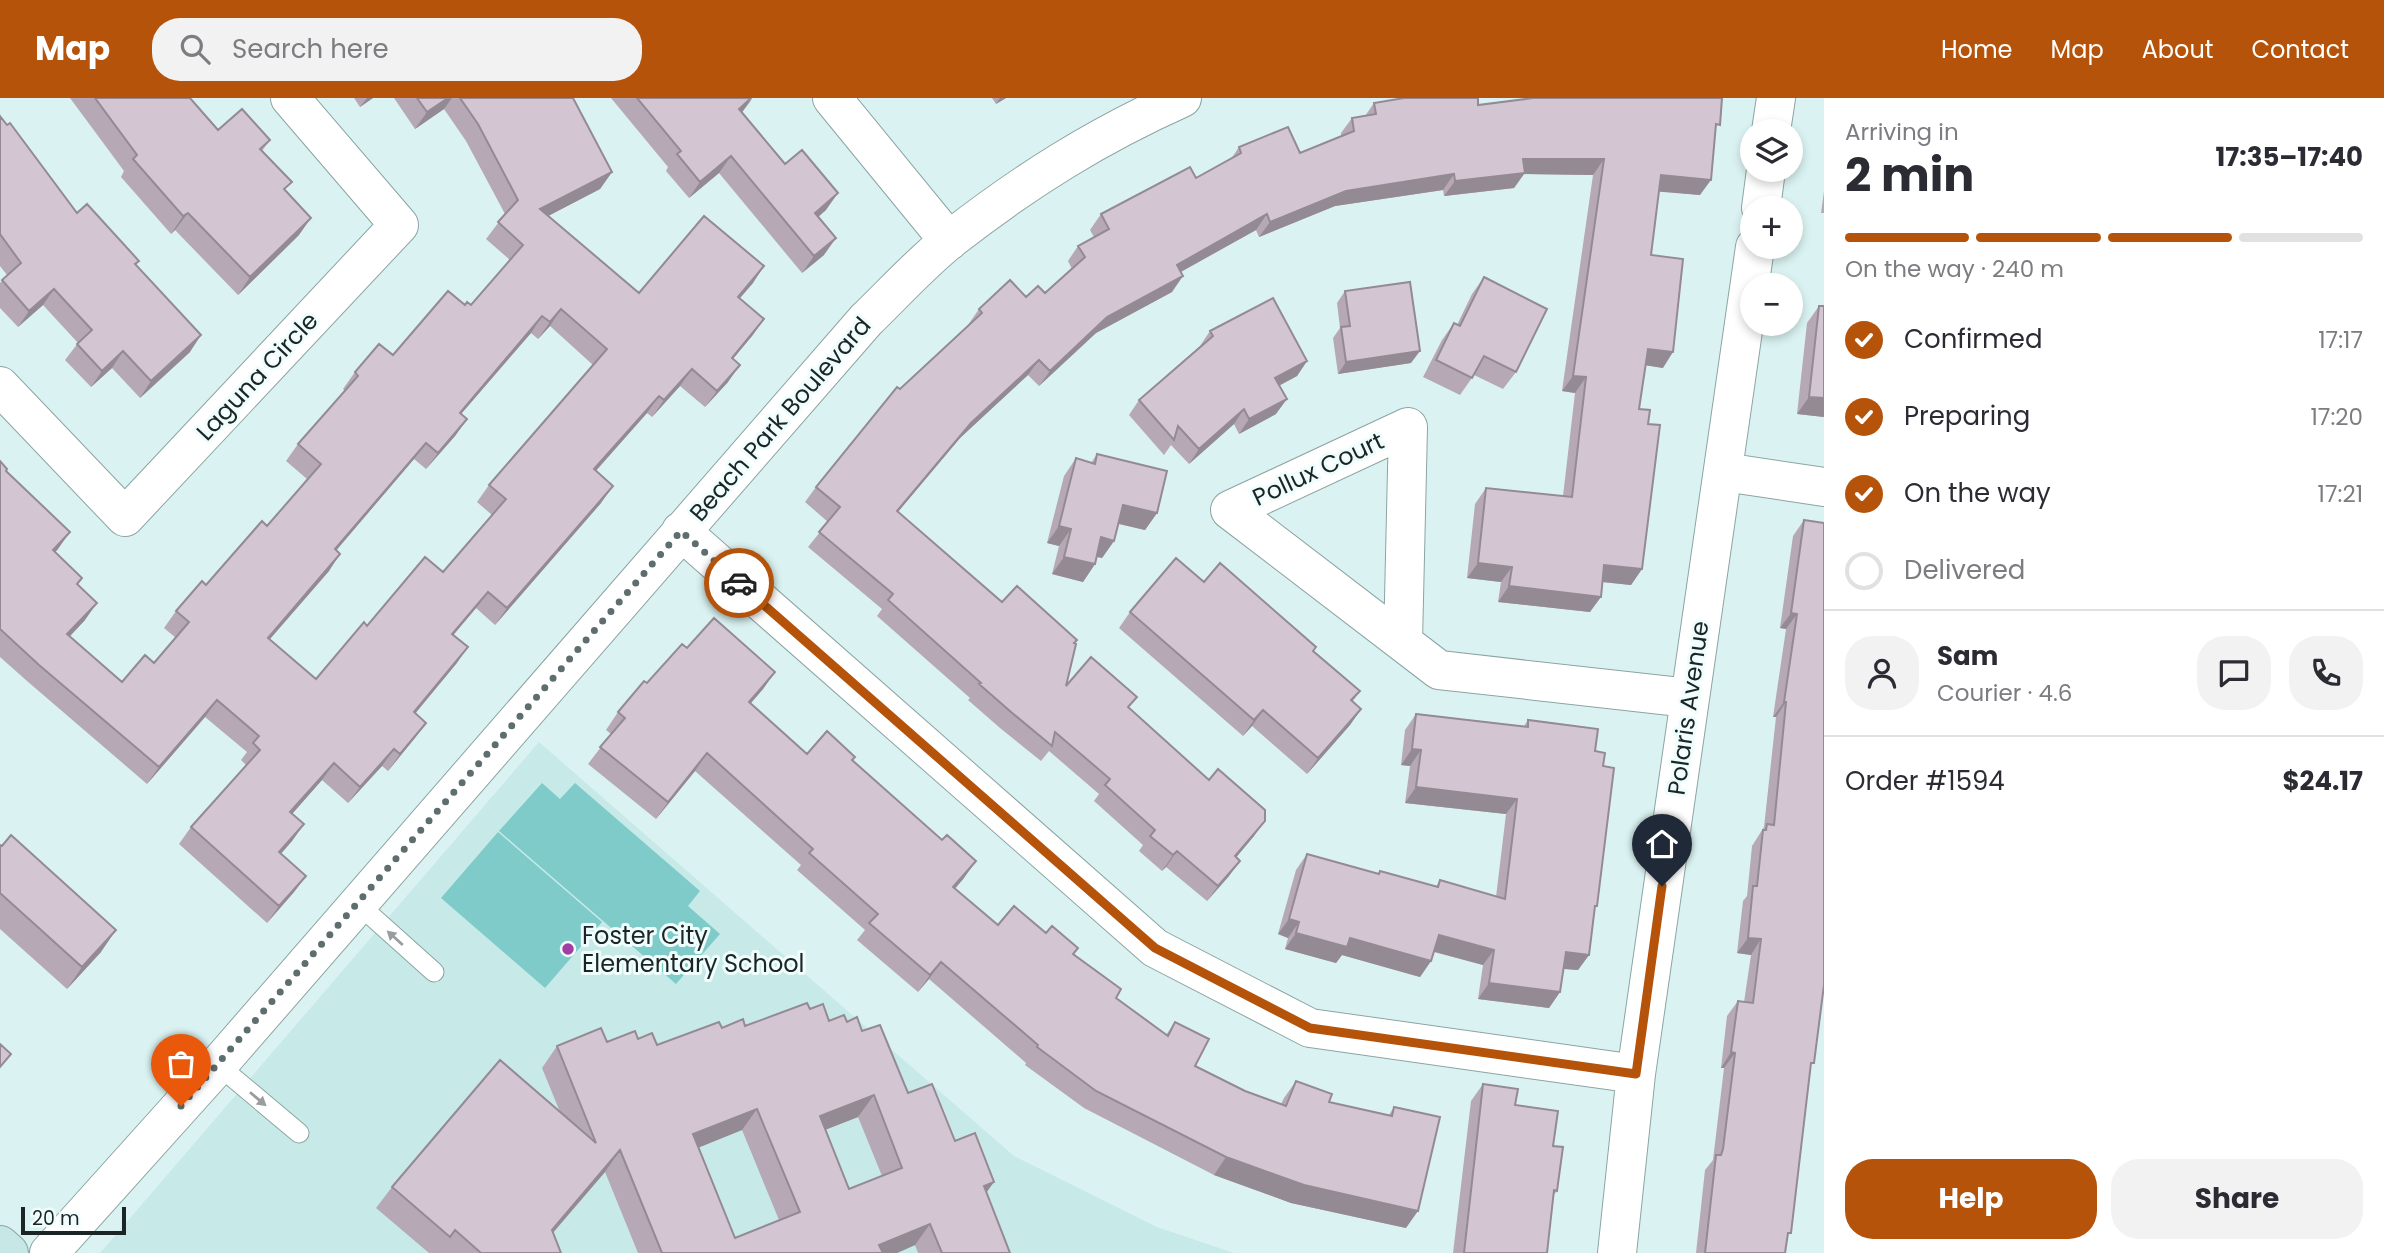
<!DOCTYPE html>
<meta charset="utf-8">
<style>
:root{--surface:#fff;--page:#f2f2f3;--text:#2b2b33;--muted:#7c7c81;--line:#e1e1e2;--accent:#b45309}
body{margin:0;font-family:Poppins,sans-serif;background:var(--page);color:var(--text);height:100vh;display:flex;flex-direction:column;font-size:26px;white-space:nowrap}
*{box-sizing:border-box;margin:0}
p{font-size:23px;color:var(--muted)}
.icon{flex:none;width:38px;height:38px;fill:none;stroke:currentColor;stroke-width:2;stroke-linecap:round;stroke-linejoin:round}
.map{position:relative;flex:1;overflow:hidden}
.panel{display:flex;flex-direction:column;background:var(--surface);width:560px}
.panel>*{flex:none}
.buttons{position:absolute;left:1740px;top:21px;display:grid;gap:14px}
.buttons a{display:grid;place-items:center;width:63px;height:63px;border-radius:50%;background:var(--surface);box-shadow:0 4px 10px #0003;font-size:35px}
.scale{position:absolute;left:21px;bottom:18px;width:105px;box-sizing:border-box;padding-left:7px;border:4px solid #1c2525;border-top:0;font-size:19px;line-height:24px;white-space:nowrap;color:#1c2525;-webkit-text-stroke:5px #effefd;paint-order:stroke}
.pin{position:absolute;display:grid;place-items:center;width:60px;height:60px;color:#fff;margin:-72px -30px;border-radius:50% 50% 50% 0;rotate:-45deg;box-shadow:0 0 7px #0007}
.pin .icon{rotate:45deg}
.courier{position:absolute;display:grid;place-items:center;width:70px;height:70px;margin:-35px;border:5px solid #b45309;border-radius:50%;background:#fff;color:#222;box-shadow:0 2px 9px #0007}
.headline em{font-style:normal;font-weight:700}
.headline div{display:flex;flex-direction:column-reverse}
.headline{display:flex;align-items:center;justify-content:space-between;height:119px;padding:0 21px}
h1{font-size:46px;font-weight:700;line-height:52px}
.bar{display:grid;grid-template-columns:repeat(4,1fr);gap:10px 7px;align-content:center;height:84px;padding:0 21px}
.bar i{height:9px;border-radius:5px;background:var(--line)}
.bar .current{background:var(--accent)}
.bar p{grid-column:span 4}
.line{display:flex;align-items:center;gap:18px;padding:0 21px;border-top:2px solid var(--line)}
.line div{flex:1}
.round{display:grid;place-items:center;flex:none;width:74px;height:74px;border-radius:28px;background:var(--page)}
ol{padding:0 21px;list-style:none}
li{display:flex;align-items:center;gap:21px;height:77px}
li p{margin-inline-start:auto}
li .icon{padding:7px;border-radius:50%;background:var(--accent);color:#fff;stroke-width:4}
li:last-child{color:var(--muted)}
li i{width:38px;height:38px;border:4px solid var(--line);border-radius:50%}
.action{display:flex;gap:14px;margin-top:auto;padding:14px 21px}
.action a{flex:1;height:80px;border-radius:28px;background:var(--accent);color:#fff;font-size:28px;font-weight:700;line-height:80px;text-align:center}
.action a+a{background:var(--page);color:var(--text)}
header{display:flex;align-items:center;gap:42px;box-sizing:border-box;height:98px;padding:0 35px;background:var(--accent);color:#fff}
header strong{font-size:33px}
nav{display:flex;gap:38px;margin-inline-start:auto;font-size:24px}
.search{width:490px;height:63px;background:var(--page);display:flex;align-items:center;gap:18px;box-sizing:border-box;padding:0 24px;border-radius:28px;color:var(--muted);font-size:26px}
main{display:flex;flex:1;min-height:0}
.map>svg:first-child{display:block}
.built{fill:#c7eae8}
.green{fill:#7ecbc9}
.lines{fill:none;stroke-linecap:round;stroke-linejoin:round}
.lane-casing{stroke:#8ca4a3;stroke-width:21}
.street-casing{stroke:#8ca4a3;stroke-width:40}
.secondary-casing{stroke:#8ca4a3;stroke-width:40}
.lane{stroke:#fff;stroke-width:19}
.street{stroke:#fff;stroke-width:38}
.secondary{stroke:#c6e7e6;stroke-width:38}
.wall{fill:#b6a9b5;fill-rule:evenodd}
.shaded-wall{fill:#948a94}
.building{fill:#d4c5d3;stroke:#948a94;stroke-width:2;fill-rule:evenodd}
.oneway{fill:#999d9d}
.done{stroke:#5e6d6d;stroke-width:7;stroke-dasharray:0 12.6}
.route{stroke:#b45309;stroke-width:9}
.poi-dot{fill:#a23da2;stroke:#effefd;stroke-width:2.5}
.labels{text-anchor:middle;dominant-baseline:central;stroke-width:6;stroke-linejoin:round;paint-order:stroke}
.street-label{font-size:24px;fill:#1c2525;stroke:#effefd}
.poi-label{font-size:24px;fill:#1c2525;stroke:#effefd;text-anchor:start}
</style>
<header>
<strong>Map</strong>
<div class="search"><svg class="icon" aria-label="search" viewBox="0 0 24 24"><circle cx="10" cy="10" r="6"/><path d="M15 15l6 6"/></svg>Search here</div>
<nav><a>Home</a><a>Map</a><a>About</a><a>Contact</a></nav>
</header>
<main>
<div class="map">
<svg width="1824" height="1155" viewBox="0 0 1824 1155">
<rect width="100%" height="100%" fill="#daf3f2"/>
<path class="built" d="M539 644 1014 1058 1157 1129 1234 1155H100Z"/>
<path class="green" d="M542 685 560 701 575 685 700 793 688 808 720 836 676 886 499 733Z
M498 734 602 824 545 890 441 800Z"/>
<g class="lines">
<g class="lane-casing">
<path id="lane" d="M357 805 434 874
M218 967 299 1035"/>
</g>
<g class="street-casing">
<path id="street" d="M832 0 949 143
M1771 33 1776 0
M1761 110 1766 72
M0 288 125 419 399 127 290 0
M1724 374 1824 389
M681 433 1155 850 1310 930 1636 976
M1403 544 1408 329 1230 412 1439 572 1689 600
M49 1155 218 967 866 222C894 195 921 165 951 141 1025 83 1097 38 1182 0
M1617 1155 1636 976 1755 149"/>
</g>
<g class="secondary-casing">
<path id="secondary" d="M0 1147 9 1155"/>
</g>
<use href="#lane" class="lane"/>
<use href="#street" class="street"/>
<use href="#secondary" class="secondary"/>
</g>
<path class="wall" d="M70 0H190L218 32 270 42 262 53 285 93 299 137 238 197 175 132 171 136 121 79 124 73Z
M354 0H373L360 9Z
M394 0H574L573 1 612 74 600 91 548 118 639 195 753 185 740 200 764 221 752 238 733 261 728 284 705 309 680 288 652 319 647 315 596 373 601 405 495 527 476 510 453 537 468 549 456 566 415 616 426 625 414 641 388 673 382 668 348 705 322 682 292 715 304 726 292 743 281 756 306 778 294 794 267 825 179 746 191 729 246 667 241 662 247 654 205 619 147 686 27 583 0 559V363L6 374 58 451 55 454 78 486 85 522 70 538 122 584 154 565 176 540 164 530 176 513 206 487 267 428 307 381 286 363 298 346 345 293 343 291 355 274 393 257 465 207H471L510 162 486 141 505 116 466 43 444 11 415 31ZM550 228 593 267 489 387 477 404 492 417 443 474 367 528 316 581 270 541 329 473 336 452 414 361 426 371 455 338 467 321 461 316 531 235 538 241Z
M611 0H751L742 14 785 66 826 112 818 119 824 157 802 175 719 75 689 100 666 73 668 69Z
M992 0H1006L996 6Z
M1374 5 1478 7 1715 34 1700 97 1659 93 1651 157 1663 270 1646 267 1639 311 1648 326 1642 471 1631 487 1602 484 1590 514 1498 504 1501 484 1467 480 1475 406 1486 390 1563 398 1575 295 1562 293 1593 77 1524 76 1514 90 1444 98 1443 92 1335 108 1259 139 1256 132 1181 174 1172 194 1096 235 1039 288 1028 277 960 340 898 414 1002 504 1074 545 1066 588 1129 610 1254 738 1236 759 1229 778 1207 803 1166 769 1162 773 1139 753 1143 747 1094 703 1099 696 1049 653 1041 663 1000 630 968 602 970 600 877 518 882 511 808 449 828 424 805 404 816 389 900 291 968 227 979 211 1045 195 1072 171 1068 163 1078 148 1094 139 1090 132 1101 116 1196 80 1231 61 1239 49 1300 55 1341 38V35L1352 20 1365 18Z
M0 18 77 115 139 163 136 167 190 254 140 300 112 270 91 289 65 262 78 245 43 207 18 229 0 210V185L7 177 0 168Z
M1824 93V115H1821Z
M1484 179 1516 274 1503 291 1474 277 1460 297 1423 279 1442 242 1454 225 1457 227 1472 196Z
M1345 193 1411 265 1338 276 1333 240 1340 230 1337 205Z
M1819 208 1824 319 1797 316 1807 225Z
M1210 233 1307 263 1297 278 1279 288 1276 316 1239 336 1234 326 1189 366 1171 347 1164 357 1129 317 1139 302 1200 248Z
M1097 356 1157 415 1145 432 1119 426 1114 443 1102 460 1097 459 1095 466 1083 484 1052 476 1059 448 1047 445 1064 378 1076 360 1091 365Z
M1804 422 1811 970 1785 1155H1696L1705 1072 1713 1062 1724 970H1721L1727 918 1738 903 1744 904 1751 857 1737 855 1743 803 1747 798 1752 748 1764 729 1776 619H1773L1786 531 1780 530 1793 438Z
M1204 484 1314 553 1360 593 1353 603 1361 611 1350 627 1307 676 1252 628 1243 638 1119 530 1130 514Z
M687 550 775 574 763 591 751 605 807 656 855 659 853 663 964 780 955 791 998 827 1046 835 1074 856 1116 900 1166 937 1175 924 1195 968 1245 993 1281 1006 1284 1000 1296 983 1329 1004 1389 1017 1394 1009 1406 1130 1291 1105 1214 1077 1084 1010 1025 967 1026 965 929 881 918 894 857 842 865 832 797 772 801 767 695 673 656 721 588 666 611 636 606 632 618 614 647 585Z
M1416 616 1524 628 1528 622 1595 653 1603 668 1594 812 1589 857 1578 872 1563 871 1560 894 1549 910 1478 901 1483 867 1434 854 1431 863 1420 879 1342 857 1336 865 1285 851 1288 840 1278 836 1296 772 1307 756 1378 776 1380 773 1436 789 1440 782 1496 799 1506 716 1405 705 1410 668 1401 667 1405 632Z
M0 747 101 854 67 891 0 831Z
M810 911 829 923 847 924 862 933 908 995 955 1043 987 1095 1010 1155H918L915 1147 897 1155H638L605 1074 553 1135 561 1155H429L376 1110 392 1089 560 1014 542 970 557 948 638 941 657 947 722 930 745 928ZM858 1019 882 1078 849 1091 825 1032ZM742 1032 779 1122 735 1140 699 1049Z
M1483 986 1515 1007 1553 1048 1557 1093 1553 1098 1547 1155H1453L1471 1003Z"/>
<path class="shaded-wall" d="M367 0H373L360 9Z
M448 0H452L444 11 415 31 427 14Z
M1000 0H1006L996 6Z
M752 1 740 17 739 11Z
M731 58 719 75 689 100 700 84Z
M1523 61H1604L1593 77 1524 76 1514 90 1444 98 1455 83Z
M612 74 600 91 529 128 540 111Z
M1454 76 1443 92 1335 108 1259 139 1270 124 1346 93Z
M1661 77 1711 82 1700 97 1651 93Z
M838 95 826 112 803 132 815 115Z
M188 115 175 132 171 136 183 118Z
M1267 116 1256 132 1166 182 1177 167Z
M311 120 299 137 238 197 250 179Z
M836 140 824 157 802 175 814 158Z
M764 168 753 185 726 216 738 199Z
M1183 178 1172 194 1096 235 1039 288 1050 273 1107 219Z
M54 191 43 207 18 229 29 213Z
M561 211 550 228 538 241 550 224Z
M542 218 531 235 448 331 460 315Z
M764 221 752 238 720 276 732 260Z
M201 237 190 254 140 300 151 283Z
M1648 251 1673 254 1663 270 1637 266Z
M123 253 112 270 91 289 102 273Z
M1420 253 1411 265 1338 276 1346 264Z
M1039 262 1028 277 960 340 886 428 897 413 971 325Z
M1307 263 1297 278 1265 295 1275 280Z
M740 267 728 284 705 309 717 293Z
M692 271 680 288 652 319 664 302Z
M1573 278 1586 279 1575 295 1562 293Z
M659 298 647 315 582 388 594 371Z
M1809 299 1824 300V319L1797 316Z
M1287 301 1276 316 1239 336 1249 321Z
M1244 311 1234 326 1189 366 1199 351Z
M467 321 455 338 426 371 438 355Z
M426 345 414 361 323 468 335 451Z
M613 388 601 405 495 527 507 510Z
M1123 407 1157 415 1145 432 1111 424Z
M1059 428 1071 431 1059 448 1047 445Z
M70 434 58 451 41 469 53 452Z
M1101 439 1114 443 1102 460 1089 457Z
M340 456 329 473 256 557 268 540Z
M1064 459 1095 466 1083 484 1052 476Z
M1478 465 1512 469 1501 484 1467 480Z
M1604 467 1642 471 1631 487 1593 483Z
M1509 488 1601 499 1590 514 1498 504Z
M488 494 476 510 440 553 452 536Z
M97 505 85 522 56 553 67 536Z
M1791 515 1797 516 1786 531 1780 530Z
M468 549 456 566 402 631 414 614Z
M775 574 763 591 737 621 749 604Z
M217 602 205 619 147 686 159 669Z
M1784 604H1786L1776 619H1773Z
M1361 611 1350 627 1307 676 1318 660Z
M1263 612 1252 628 1243 638 1254 622Z
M426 625 414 641 388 673 400 656Z
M394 651 382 668 348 705 360 689Z
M1412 651 1421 652 1410 668 1401 667Z
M707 655 695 673 656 721 668 704Z
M334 665 322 682 279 731 290 714Z
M1416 689 1517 701 1506 716 1405 705Z
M1265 723 1254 738 1224 774 1235 758Z
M304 726 292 743 267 771 279 754Z
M1177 753 1166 769 1162 773 1173 757Z
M976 763 964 780 941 806 953 789Z
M1240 763 1229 778 1207 803 1218 788Z
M306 778 294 794 267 825 279 808Z
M1289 821 1299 824 1288 840 1278 836Z
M116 832 101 854 67 891 82 869Z
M1296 835 1350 840 1431 863 1420 879 1342 857 1336 865 1285 851Z
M1439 837 1494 852 1483 867 1428 852Z
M1748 840 1761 841 1751 857 1737 855Z
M1566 854 1589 857 1578 872 1554 870Z
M941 864 929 881 918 894 930 877Z
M1489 885 1560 894 1549 910 1478 901Z
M1731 954 1735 955 1724 970H1721Z
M874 997 858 1019 804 1040 820 1018Z
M757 1011 742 1032 678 1058 693 1036Z
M620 1052 605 1074 536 1154 552 1132Z
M1226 1059 1418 1113 1406 1130 1291 1105 1214 1077Z
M994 1084 979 1105 984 1088Z
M930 1126 915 1147 897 1155H873L879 1147Z"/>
<path class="building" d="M95 0H190L218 32 242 11 270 42 260 51 292 84 284 91 311 120 250 179 188 115 183 118 133 61 137 57Z
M417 0H448L427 14Z
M460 0H573L612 74 540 111 639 195 704 118 764 168 738 199 764 221 732 260 740 267 717 293 692 271 664 302 659 298 594 371 613 388 507 510 488 494 452 536 468 549 414 614 426 625 400 656 394 651 360 689 334 665 290 714 304 726 279 754 306 778 279 808 191 729 260 652 253 645 259 638 217 602 159 669 39 567 0 531V363L7 371 6 373 70 434 53 452 82 480 77 486 97 505 67 536 122 584 145 557 154 565 189 524 176 513 202 483 206 487 262 423 267 428 321 366 298 346 358 278 355 274 379 246 393 257 448 193 465 207 467 204 471 207 523 147 498 124 518 102 478 26ZM561 211 607 251 489 387 506 401 443 474 425 459 367 528 364 524 316 581 268 540 340 456 335 451 426 345 438 355 467 321 460 315 542 218 550 224Z
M637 0H751L739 11 785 66 802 52 838 95 815 115 836 140 814 158 731 58 700 84 677 56 681 53Z
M1404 0H1478V7L1533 0H1722L1720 27 1716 26 1711 82 1661 77 1651 157 1683 161 1673 254 1648 251 1639 311 1650 312 1648 326 1660 327 1642 471 1604 467 1601 499 1509 488 1512 469 1478 465 1486 390 1572 399 1586 279 1573 278 1604 61H1523L1525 75 1455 83 1454 76 1346 93 1270 124 1267 116 1177 167 1183 178 1107 219 1050 273 1039 262 971 325 897 413 1002 504 1017 488 1077 542 1074 545 1076 546 1066 588 1091 559 1137 599 1128 609 1209 682 1218 671 1265 712V723L1235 758 1240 763 1218 788 1177 753 1173 757 1150 738 1155 732 1105 687 1110 681 1055 634 1052 648 1011 614 979 586 981 585 888 502 893 496 819 434 840 409 816 389 897 289 900 291 982 215 979 211 1010 182 1026 199 1038 188 1045 195 1085 159 1078 148 1109 131 1101 116 1190 69 1196 80 1241 55 1239 49 1288 29 1300 55 1354 33 1352 20 1376 16 1374 5Z
M0 18 7 27 10 25 77 115 87 106 139 163 135 166 201 237 151 283 123 253 102 273 77 246 92 232 54 191 29 213 2 182 21 165 0 136Z
M1484 179 1547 211 1516 274 1484 258 1472 280 1436 262 1454 225 1460 228Z
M1410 184 1420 253 1346 264 1341 229 1350 228 1345 193Z
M1273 200 1307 263 1275 280 1287 301 1249 321 1244 311 1199 351 1178 328 1174 342 1139 302 1213 238 1210 233Z
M1819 208H1824V300L1809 299Z
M1097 356 1167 373 1157 415 1123 407 1114 443 1101 439 1095 466 1064 459 1071 431 1059 428 1076 360 1095 366Z
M1804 422 1824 425V887L1814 965H1811L1791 1135H1788L1785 1155H1705L1716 1057H1721L1723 1051 1735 955 1731 954 1738 903 1753 905 1761 841 1748 840 1753 788H1757L1763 732H1766L1767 726 1774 727 1786 604H1784L1797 516 1791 515Z
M1176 460 1204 484 1220 465 1316 549 1313 553 1360 593 1351 602 1361 611 1318 660 1263 612 1254 622 1130 514Z
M714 520 775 574 749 604 807 656 827 633 855 659 852 662 942 742 947 737 976 763 953 789 998 827 1014 808 1046 835 1052 828 1078 850 1073 856 1121 891 1116 900 1168 938 1175 924 1209 941 1195 968 1245 993 1286 1008 1296 983 1332 996 1329 1004 1392 1018 1394 1009 1440 1019 1418 1113 1304 1087 1226 1059 1096 993 1037 949 1038 947 941 864 930 877 869 825 878 816 809 755 813 751 707 655 668 704 600 649 625 620 618 614 644 583 647 585 682 546 687 550Z
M1416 616 1528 629V622L1598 631 1595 653 1605 655 1603 668 1614 670 1597 808H1595L1589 857 1566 854 1560 894 1489 885 1494 852 1439 837 1431 863 1350 840 1347 849 1296 835 1299 824 1289 821 1307 756 1379 776 1380 773 1438 789 1440 782 1505 801 1517 701 1416 689 1421 652 1412 651Z
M11 737 116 832 82 869 0 795V747L2 748Z
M807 905 810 911 823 906 829 923 844 917 847 924 857 919 862 933 880 927 908 995 932 986 955 1043 975 1035 994 1084 984 1088 1010 1155H942L930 1126 879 1147 883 1155H662L620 1052 552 1132 561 1155H481L455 1132 450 1139 392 1089 500 962 596 1045 557 948 601 930 607 944 635 933 638 941 652 935 657 947 719 924 722 930 743 921 745 928ZM874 997 902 1070 849 1091 820 1018ZM757 1011 800 1114 735 1140 693 1036Z
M0 946 11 956 0 969Z
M1483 986 1518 991 1515 1007 1558 1013 1553 1048 1563 1049 1557 1093 1554 1092 1547 1155H1464Z"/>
<defs><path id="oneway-solid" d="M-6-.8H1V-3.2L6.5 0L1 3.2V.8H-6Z" transform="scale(1.75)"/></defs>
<g class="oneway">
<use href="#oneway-solid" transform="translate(395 840) rotate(-138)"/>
<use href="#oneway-solid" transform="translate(258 1001) rotate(40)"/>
</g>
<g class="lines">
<path class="done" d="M181 1008 681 433 739 485"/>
<path class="route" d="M739 485 1155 850 1310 930 1636 976 1662 788"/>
</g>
<circle class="poi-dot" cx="568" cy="851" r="7"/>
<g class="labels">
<g class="street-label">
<text transform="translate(257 278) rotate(-47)">Laguna Circle</text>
<text transform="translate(780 321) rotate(-49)">Beach Park Boulevard</text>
<text transform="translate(1318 371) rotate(-25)">Pollux Court</text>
<text transform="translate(1688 610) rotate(-82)">Polaris Avenue</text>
</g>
<g class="poi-label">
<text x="582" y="837">Foster City<tspan x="582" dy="28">Elementary School</tspan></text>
</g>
</g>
</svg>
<div class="buttons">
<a><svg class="icon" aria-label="layers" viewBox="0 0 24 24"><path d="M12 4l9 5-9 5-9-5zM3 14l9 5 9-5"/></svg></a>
<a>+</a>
<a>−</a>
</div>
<div class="scale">20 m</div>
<div class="pin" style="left:181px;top:1008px;background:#ea580c"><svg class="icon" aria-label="bag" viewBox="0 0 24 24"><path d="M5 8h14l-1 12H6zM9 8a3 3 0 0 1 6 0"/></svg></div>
<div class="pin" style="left:1662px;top:788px;background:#1f2937"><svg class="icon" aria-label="home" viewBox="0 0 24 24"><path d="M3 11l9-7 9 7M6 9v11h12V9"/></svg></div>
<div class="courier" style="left:739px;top:485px"><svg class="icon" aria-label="car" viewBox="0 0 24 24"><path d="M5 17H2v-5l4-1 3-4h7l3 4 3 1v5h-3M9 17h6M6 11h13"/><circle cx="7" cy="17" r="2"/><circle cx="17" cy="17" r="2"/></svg></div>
</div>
<section class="panel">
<div class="headline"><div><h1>2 min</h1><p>Arriving in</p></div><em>17:35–17:40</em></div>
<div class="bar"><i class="current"></i><i class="current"></i><i class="current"></i><i></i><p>On the way · 240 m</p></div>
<ol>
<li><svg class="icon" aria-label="check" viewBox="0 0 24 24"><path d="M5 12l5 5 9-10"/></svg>Confirmed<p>17:17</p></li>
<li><svg class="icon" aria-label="check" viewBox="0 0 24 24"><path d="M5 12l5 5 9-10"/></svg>Preparing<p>17:20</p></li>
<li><svg class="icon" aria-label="check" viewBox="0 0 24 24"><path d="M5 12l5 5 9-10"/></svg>On the way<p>17:21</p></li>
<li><i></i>Delivered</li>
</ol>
<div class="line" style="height:126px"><a class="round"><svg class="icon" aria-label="person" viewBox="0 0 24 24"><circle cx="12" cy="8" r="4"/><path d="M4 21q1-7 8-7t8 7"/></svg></a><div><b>Sam</b><p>Courier · 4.6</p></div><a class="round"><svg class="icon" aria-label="chat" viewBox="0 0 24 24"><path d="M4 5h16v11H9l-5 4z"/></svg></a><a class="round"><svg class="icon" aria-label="phone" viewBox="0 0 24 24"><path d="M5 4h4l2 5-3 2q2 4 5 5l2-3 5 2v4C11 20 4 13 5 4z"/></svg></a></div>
<div class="line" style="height:91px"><div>Order #1594</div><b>$24.17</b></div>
<div class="action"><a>Help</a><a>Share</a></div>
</section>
</main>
